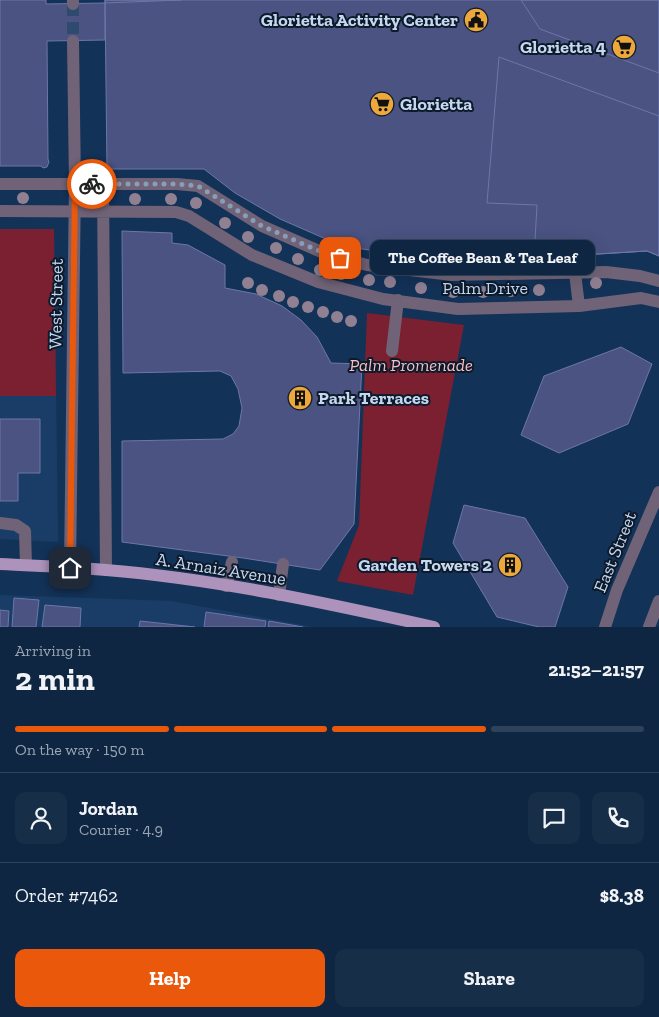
<!DOCTYPE html>
<meta charset="utf-8">
<style>
:root{--surface:#0e2642;--page:#172e49;--text:#f1f3f6;--muted:#9ba5b2;--line:#2e435b;--accent:#ea580c}
body{margin:0;font-family:"Zilla Slab",serif;background:var(--page);color:var(--text);height:100vh;display:flex;flex-direction:column;font-size:19px;white-space:nowrap}
*{box-sizing:border-box;margin:0}
p{font-size:16px;color:var(--muted)}
.icon{flex:none;width:28px;height:28px;fill:none;stroke:currentColor;stroke-width:2;stroke-linecap:round;stroke-linejoin:round}
.map{position:relative;height:627px;overflow:hidden}
.details{display:flex;flex-direction:column;background:var(--surface);flex:1}
.details>*{flex:none}
.pin{position:absolute;display:grid;place-items:center;width:42px;height:42px;color:#fff;margin:-21px;border-radius:10px;box-shadow:0 2px 8px #0006}
.courier{position:absolute;display:grid;place-items:center;width:50px;height:50px;margin:-25px;border:4px solid #ea580c;border-radius:50%;background:#fff;color:#222;box-shadow:0 1px 6px #0007}
.bubble{position:absolute;height:35px;border-radius:10px;background:var(--surface);box-shadow:0 5px 20px #0002,0 0 0 1px var(--line);font-size:16px;font-weight:800;line-height:35px;text-align:center}
.overview em{font-style:normal;font-weight:800}
.overview div{display:flex;flex-direction:column-reverse}
.overview{display:flex;align-items:center;justify-content:space-between;height:85px;padding:0 15px}
h1{font-size:32px;font-weight:800;line-height:38px}
.bar{display:grid;grid-template-columns:repeat(4,1fr);gap:8px 5px;align-content:center;height:60px;padding:0 15px}
.bar i{height:6px;border-radius:4px;background:var(--line)}
.bar .current{background:var(--accent)}
.bar p{grid-column:span 4}
.line{display:flex;align-items:center;gap:12px;padding:0 15px;border-top:1px solid var(--line)}
.line div{flex:1}
.round{display:grid;place-items:center;flex:none;width:52px;height:52px;border-radius:10px;background:var(--page)}
.primary-button{display:flex;gap:10px;margin-top:auto;padding:10px 15px}
.primary-button a{flex:1;height:58px;border-radius:10px;background:var(--accent);color:#fff;font-size:20px;font-weight:800;line-height:58px;text-align:center}
.primary-button a+a{background:var(--page);color:var(--text)}
.map>svg:first-child{display:block}
.built{fill:#1a3d68}
.green{fill:#7a2030}
.building{fill:#4a5381;stroke:#6d77a8}
.lines{fill:none;stroke-linecap:round;stroke-linejoin:round}
.minor-tunnel{stroke:#2e4b6f;stroke-width:12;stroke-dasharray:12 6;stroke-linecap:butt}
.minor{stroke:#706377;stroke-width:12}
.major{stroke:#ad92bb;stroke-width:12}
.tree{fill:#908092}
.done{stroke:#879ebb;stroke-width:5;stroke-dasharray:0 9}
.route{stroke:#ea580c;stroke-width:6}
.labels{text-anchor:middle;dominant-baseline:central;stroke-width:4;stroke-linejoin:round;paint-order:stroke}
.poi-label{font-size:18px;font-weight:bold;fill:#c6d8f0;stroke:#0d1a2b;text-anchor:end}
.street-label{font-size:18px;fill:#c6d8f0;stroke:#0d1a2b}
.park-label{font-size:18px;font-style:italic;fill:#f7bfc2;stroke:#0d1a2b}
</style>
<div class="map">
<svg width="659" height="627" viewBox="0 0 659 627">
<rect width="100%" height="100%" fill="#133258"/>
<path class="built" d="M0 229H54L58 542 0 539Z
M0 595 171 601 313 627H0Z"/>
<path class="green" d="M0 229H54L56 396H0Z
M367 313 464 325 413 595 337 581 359 525Z"/>
<path class="building" d="M0 0H46V4L105 3V40L47 41 48 159 49 162 47 167 43 168 41 166H0Z
M105 0H659V256L647 251 534 258 461 259 403 255 342 246 280 219 235 193 204 169H107Z
M105 0H181L105 3Z
M521 0H659V73L540 29Z
M499 57 659 116V256L647 251 534 258 537 205 487 203Z
M122 231 172 233V243L188 245 225 265V288L256 294 282 306 301 320 317 337 331 363 362 364 354 524 320 570 243 558 122 542V441L223 439 233 434 239 426 242 408 238 389 231 376 220 371 123 373Z
M621 347 652 364 628 424 559 453 521 435 544 376Z
M0 419H40V473H18V501H0Z
M464 505 525 518 568 587 555 627H539L497 617 453 543Z
M14 598 39 600 36 627H12Z
M45 605 81 608 80 627H42Z
M0 610 9 611 8 627H0Z
M206 612 266 621 265 627H204Z
M140 621 195 627H139Z
M269 621 303 627H268Z"/>
<g class="lines">
<path class="minor-tunnel" d="M73 4V41"/>
<path class="minor" d="M73 0V4
M0 184H177L198 186 262 226 326 254 367 265 452 275 606 272 640 276 659 281
M103 184 106 570
M0 211 176 212 189 216 252 255 318 282 383 299 458 309 579 306 641 298 659 302
M575 273 579 306
M392 351 398 300
M0 523 16 525 25 531 26 565
M70 568 75 184 73 41
M226 586 232 562
M279 595 283 564
M605 627 617 590 659 492
M649 627 659 601"/>
<path class="major" d="M0 564C35 566 71 567 106 570 216 579 326 603 434 627"/>
</g>
<g class="tree">
<circle cx="23" cy="198" r="6"/>
<circle cx="135" cy="199" r="6"/>
<circle cx="171" cy="199" r="6"/>
<circle cx="196" cy="203" r="6"/>
<circle cx="225" cy="223" r="6"/>
<circle cx="248" cy="237" r="6"/>
<circle cx="276" cy="248" r="6"/>
<circle cx="298" cy="259" r="6"/>
<circle cx="320" cy="270" r="6"/>
<circle cx="341" cy="274" r="6"/>
<circle cx="369" cy="280" r="6"/>
<circle cx="390" cy="282" r="6"/>
<circle cx="248" cy="283" r="6"/>
<circle cx="596" cy="283" r="6"/>
<circle cx="421" cy="288" r="6"/>
<circle cx="262" cy="290" r="6"/>
<circle cx="539" cy="290" r="6"/>
<circle cx="511" cy="291" r="6"/>
<circle cx="453" cy="292" r="6"/>
<circle cx="483" cy="292" r="6"/>
<circle cx="279" cy="296" r="6"/>
<circle cx="293" cy="302" r="6"/>
<circle cx="308" cy="307" r="6"/>
<circle cx="323" cy="312" r="6"/>
<circle cx="337" cy="317" r="6"/>
<circle cx="351" cy="321" r="6"/>
</g>
<g class="lines">
<path class="done" d="M92 184H177L198 186 262 226 326 254 340 258"/>
<path class="route" d="M70 568 75 184H92"/>
</g>
<defs>
<g id="civic-disc" transform="scale(1.25)"><circle r="9.5" fill="#eda83b" stroke="#0d1a2b"/><path d="M-.6-6.5H3V-4.5H.6V-3L4-1V1h2V6H-6V1h2V-1L-.6-3ZM-1.2 2.5V6h2.4V2.5Z" fill="#111"/></g>
<g id="supermarket-disc" transform="scale(1.25)"><circle r="9.5" fill="#eda83b" stroke="#0d1a2b"/><path d="M-6-5.5h2.5l.6 2H6L4.5 2H-2.5L-4.4-4H-6ZM-1.5 3.2a1.3 1.3 0 1 0 .1 0ZM3 3.2a1.3 1.3 0 1 0 .1 0Z" fill="#111"/></g>
<g id="building-disc" transform="scale(1.25)"><circle r="9.5" fill="#eda83b" stroke="#0d1a2b"/><path d="M-4-6H4V6H1V3H-1V6H-4ZM-2.5-4.3h1.7v1.8h-1.7ZM.8-4.3h1.7v1.8H.8ZM-2.5-1h1.7V.8h-1.7ZM.8-1h1.7V.8H.8Z" fill="#111"/></g>
</defs>
<g fill-rule="evenodd">
<use href="#civic-disc" x="476" y="20"/>
<use href="#supermarket-disc" x="624" y="47"/>
<use href="#supermarket-disc" x="382" y="104"/>
<use href="#building-disc" x="300" y="398"/>
<use href="#building-disc" x="510" y="565"/>
</g>
<g class="labels">
<g class="poi-label">
<text x="458" y="20">Glorietta Activity Center</text>
<text x="606" y="47">Glorietta 4</text>
<text x="400" y="104" text-anchor="start">Glorietta</text>
<text x="318" y="398" text-anchor="start">Park Terraces</text>
<text x="492" y="565">Garden Towers 2</text>
</g>
<g class="street-label">
<text x="485" y="288">Palm Drive</text>
<text transform="translate(56 304) rotate(-89)">West Street</text>
<text transform="translate(615 552) rotate(-68)">East Street</text>
<text transform="translate(221 569) rotate(9)">A. Arnaiz Avenue</text>
</g>
<g class="park-label">
<text x="411" y="365">Palm Promenade</text>
</g>
</g>
</svg>
<div class="pin" style="left:340px;top:258px;background:#ea580c"><svg class="icon" aria-label="bag" viewBox="0 0 24 24"><path d="M5 8h14l-1 12H6zM9 8a3 3 0 0 1 6 0"/></svg></div>
<div class="pin" style="left:70px;top:568px;background:#1f2937"><svg class="icon" aria-label="home" viewBox="0 0 24 24"><path d="M3 11l9-7 9 7M6 9v11h12V9"/></svg></div>
<div class="courier" style="left:92px;top:184px"><svg class="icon" aria-label="bike" viewBox="0 0 24 24"><circle cx="6" cy="16" r="4"/><circle cx="18" cy="16" r="4"/><path d="M6 16l4-8h5l3 8M10 8l3 8H6M13 5h3"/></svg></div>
<div class="bubble" style="left:370px;top:240px;width:225px">The Coffee Bean &amp; Tea Leaf</div>
</div>
<section class="details">
<div class="overview"><div><h1>2 min</h1><p>Arriving in</p></div><em>21:52–21:57</em></div>
<div class="bar"><i class="current"></i><i class="current"></i><i class="current"></i><i></i><p>On the way · 150 m</p></div>
<div class="line" style="height:90px"><a class="round"><svg class="icon" aria-label="person" viewBox="0 0 24 24"><circle cx="12" cy="8" r="4"/><path d="M4 21q1-7 8-7t8 7"/></svg></a><div><b>Jordan</b><p>Courier · 4.9</p></div><a class="round"><svg class="icon" aria-label="chat" viewBox="0 0 24 24"><path d="M4 5h16v11H9l-5 4z"/></svg></a><a class="round"><svg class="icon" aria-label="phone" viewBox="0 0 24 24"><path d="M5 4h4l2 5-3 2q2 4 5 5l2-3 5 2v4C11 20 4 13 5 4z"/></svg></a></div>
<div class="line" style="height:65px"><div>Order #7462</div><b>$8.38</b></div>
<div class="primary-button"><a>Help</a><a>Share</a></div>
</section>
